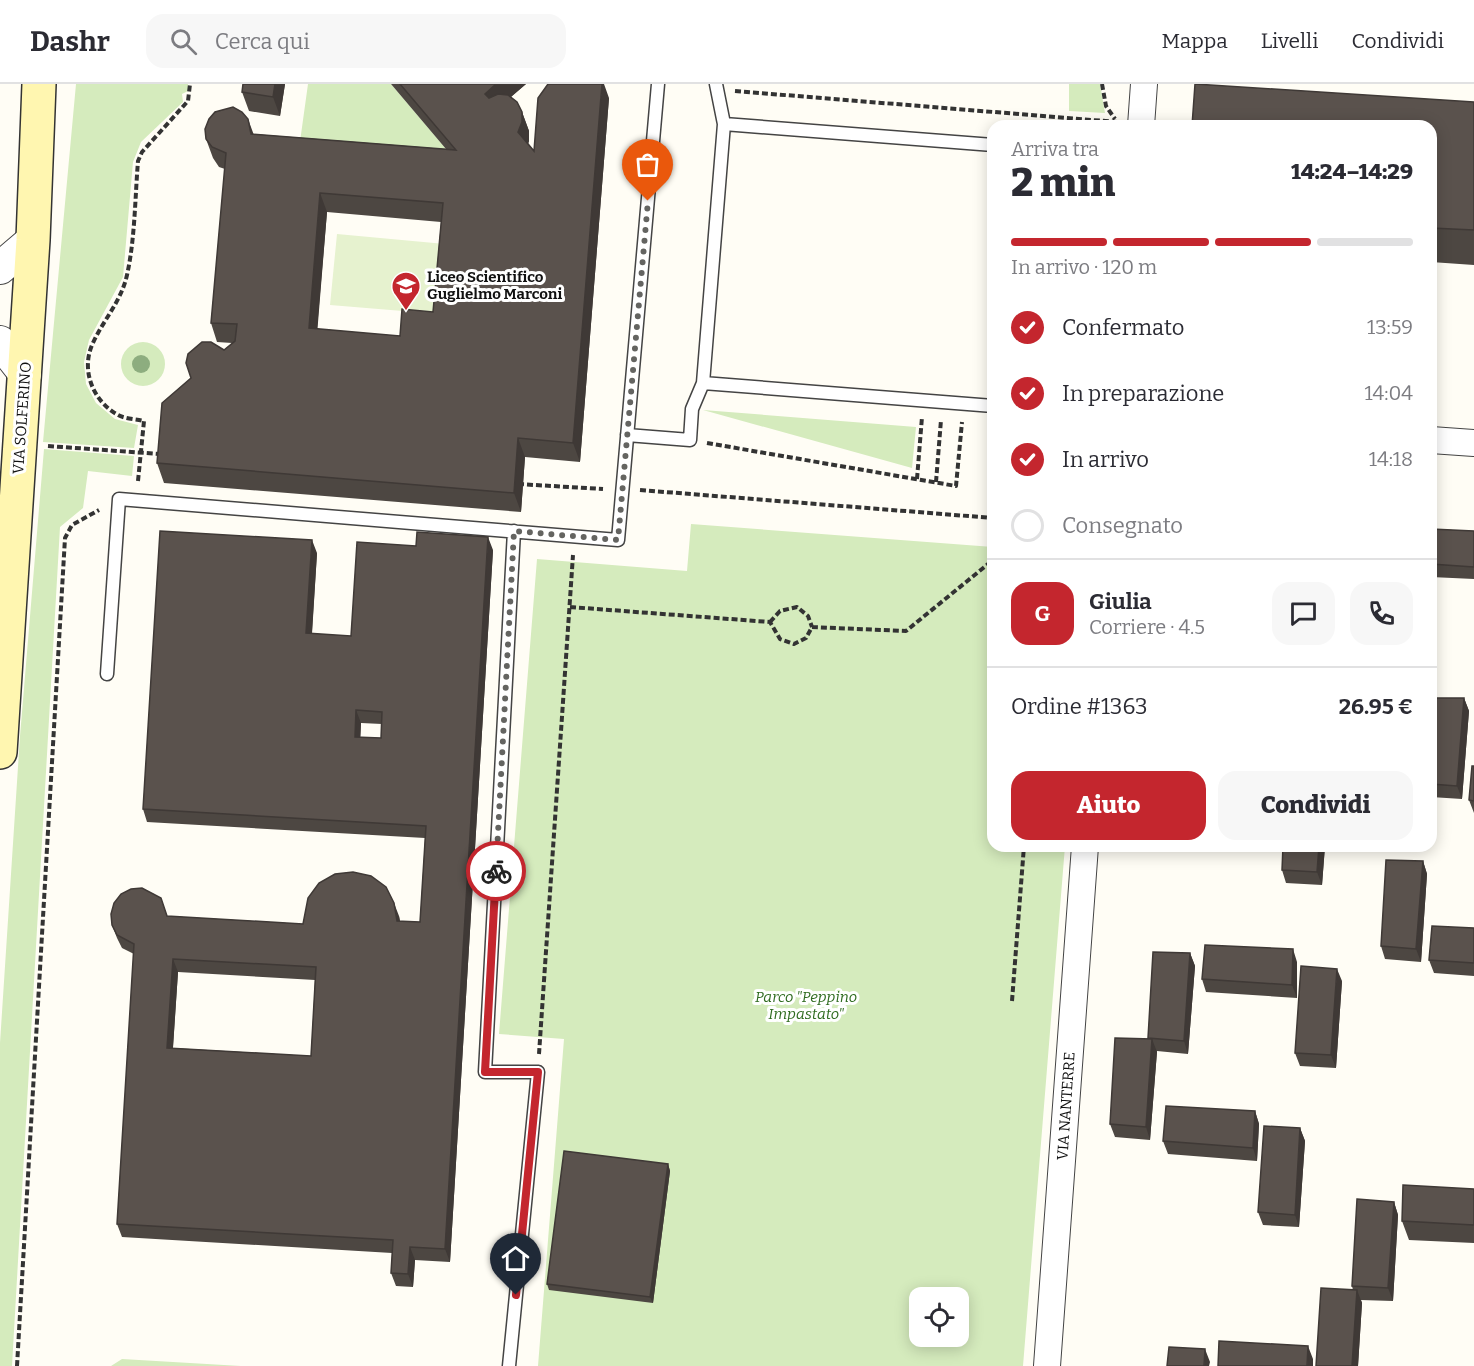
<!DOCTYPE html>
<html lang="it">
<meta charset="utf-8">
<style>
:root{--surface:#fff;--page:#f7f7f7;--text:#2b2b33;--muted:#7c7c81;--line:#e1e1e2;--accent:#c4262e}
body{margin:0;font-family:Bitter,serif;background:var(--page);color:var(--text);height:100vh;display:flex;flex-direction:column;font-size:22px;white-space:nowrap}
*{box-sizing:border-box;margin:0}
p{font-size:20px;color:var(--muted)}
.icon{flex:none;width:33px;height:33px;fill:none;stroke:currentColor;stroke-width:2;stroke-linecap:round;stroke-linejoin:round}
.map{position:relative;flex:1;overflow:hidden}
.panel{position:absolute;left:987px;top:36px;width:450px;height:732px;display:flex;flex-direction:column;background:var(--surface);border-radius:18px;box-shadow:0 3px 15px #0003}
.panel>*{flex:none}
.tools{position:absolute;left:909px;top:1203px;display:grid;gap:12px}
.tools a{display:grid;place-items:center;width:60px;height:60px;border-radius:12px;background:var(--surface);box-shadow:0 3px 15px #0003;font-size:30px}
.pin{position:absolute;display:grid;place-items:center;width:51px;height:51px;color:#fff;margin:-62px -26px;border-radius:50% 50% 50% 0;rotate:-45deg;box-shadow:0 0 6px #0007}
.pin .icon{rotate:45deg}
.courier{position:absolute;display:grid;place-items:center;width:60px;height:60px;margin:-30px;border:4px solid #c4262e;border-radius:50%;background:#fff;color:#222;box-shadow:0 2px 8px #0007}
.summary em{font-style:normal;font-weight:800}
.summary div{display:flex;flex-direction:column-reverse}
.summary{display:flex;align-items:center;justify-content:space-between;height:102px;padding:0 24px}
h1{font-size:39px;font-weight:800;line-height:45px}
.bar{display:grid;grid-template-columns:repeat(4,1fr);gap:9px 6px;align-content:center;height:72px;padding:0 24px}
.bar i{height:8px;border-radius:4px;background:var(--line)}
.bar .selected{background:var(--accent)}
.bar p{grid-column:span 4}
.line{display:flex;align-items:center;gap:15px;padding:0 24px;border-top:2px solid var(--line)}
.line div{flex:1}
.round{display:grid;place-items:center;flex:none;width:63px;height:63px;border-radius:18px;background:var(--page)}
ol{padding:0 24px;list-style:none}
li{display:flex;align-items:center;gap:18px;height:66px}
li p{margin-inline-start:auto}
li .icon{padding:6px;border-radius:50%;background:var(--accent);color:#fff;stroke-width:4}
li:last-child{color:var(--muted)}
li i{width:33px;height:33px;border:3px solid var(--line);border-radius:50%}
.action{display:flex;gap:12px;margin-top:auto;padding:12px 24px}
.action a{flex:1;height:69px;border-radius:18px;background:var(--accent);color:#fff;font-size:24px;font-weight:800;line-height:69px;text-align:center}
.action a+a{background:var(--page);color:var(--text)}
header{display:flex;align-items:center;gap:36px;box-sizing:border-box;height:84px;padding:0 30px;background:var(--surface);border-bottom:2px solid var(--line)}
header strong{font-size:28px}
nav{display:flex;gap:33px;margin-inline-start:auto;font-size:21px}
.search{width:420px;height:54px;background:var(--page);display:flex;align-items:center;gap:15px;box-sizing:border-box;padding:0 21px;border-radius:18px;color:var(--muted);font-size:22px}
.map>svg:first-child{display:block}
.green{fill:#d5ebbd;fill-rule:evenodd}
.pitch{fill:#e6f2cf}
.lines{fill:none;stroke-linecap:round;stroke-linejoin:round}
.service-casing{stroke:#444;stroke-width:15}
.minor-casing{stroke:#444;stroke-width:28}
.tertiary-casing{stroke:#444;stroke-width:34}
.secondary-casing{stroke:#333;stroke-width:36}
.path{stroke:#333;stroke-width:4;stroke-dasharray:6 3;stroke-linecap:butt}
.service{stroke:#fff;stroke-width:12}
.minor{stroke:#fff;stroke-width:26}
.tertiary{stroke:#fff;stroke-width:32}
.secondary{stroke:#fff6b0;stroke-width:33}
.tree{fill:#8dad7f}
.wall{fill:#4d4742;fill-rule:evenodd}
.shaded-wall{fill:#3f3936}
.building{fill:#5a524d;stroke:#3f3936;stroke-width:1.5;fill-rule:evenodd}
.done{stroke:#646461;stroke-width:6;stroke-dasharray:0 10.8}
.route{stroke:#c4262e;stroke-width:8}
.labels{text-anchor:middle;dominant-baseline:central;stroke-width:6;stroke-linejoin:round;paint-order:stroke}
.poi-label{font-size:15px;font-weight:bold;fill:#111;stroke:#fff;text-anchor:start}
.street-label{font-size:15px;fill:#111;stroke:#fff}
.park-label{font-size:15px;font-style:italic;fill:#2f6b1f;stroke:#fff}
</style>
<header>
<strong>Dashr</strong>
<div class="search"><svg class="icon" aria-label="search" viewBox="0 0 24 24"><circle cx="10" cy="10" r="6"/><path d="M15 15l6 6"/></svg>Cerca qui</div>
<nav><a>Mappa</a><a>Livelli</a><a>Condividi</a></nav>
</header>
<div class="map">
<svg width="1474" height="1282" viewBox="0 0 1474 1282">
<rect width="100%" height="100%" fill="#fffdf5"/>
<path class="green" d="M76 0H188V7L182 10 183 18 141 58 133 78 123 193 89 256 84 278 86 300 96 319 115 335 138 341 134 364 43 358Z
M308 0H391L463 85 298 72Z
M1069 0H1100L1105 29 1069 27Z
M121 280a22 22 0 1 1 44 0a22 22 0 1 1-44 0Z
M703 326 916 343 912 384Z
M44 365 134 372 132 392 88 387 83 424 60 443 12 1282H0V959L20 652Z
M691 440 993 463V762H1065L1023 1282H538L564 955 499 950 537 475 687 487ZM920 1214H958V1252H920Z
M122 1275 241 1282H111Z"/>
<path class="pitch" d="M337 150 445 160 439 230 330 221Z"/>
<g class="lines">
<g class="service-casing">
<path id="service" d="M724 40 993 61
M703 299 993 322
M627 351 690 356 692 325 703 299 724 40 716 0
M107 590 119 415 618 456 658 0
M509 1282 538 988H485L514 447"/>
</g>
<g class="minor-casing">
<path id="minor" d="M1141 42 1144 0
M1431 356 1474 359
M1047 1282 1085 762"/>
</g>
<g class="tertiary-casing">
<path id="tertiary" d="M0 184 33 156
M0 258 25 290"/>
</g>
<g class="secondary-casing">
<path id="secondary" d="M0 668 33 156 39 0"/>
</g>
<path class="path" d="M1102 0 1106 22 1115 35
M735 7 1117 38
M707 359 956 402 962 338
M48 362 160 370
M917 395 922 333
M138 397 144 337C136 335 125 335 118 331 93 317 81 287 92 261 103 236 121 218 127 191 135 155 135 114 138 77L142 68 188 17 190 0
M936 398 941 336
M518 400 603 405
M640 406 993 434
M570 523 770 538 780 555 794 560 806 554 812 543 906 547 993 476
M770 538 780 527 797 523 808 532 812 543
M1012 917 1024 762
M539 970 573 471
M17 1282 65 454 72 441 99 426"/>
<use href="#service" class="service"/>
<use href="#minor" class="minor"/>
<use href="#tertiary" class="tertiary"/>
<use href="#secondary" class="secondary"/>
</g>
<circle class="tree" cx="141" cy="280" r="9"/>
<path class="wall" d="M285 0 280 32 249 27 242 8Z
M391 0H526L511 13 522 28 529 47V57L528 60 534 67 609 14 580 378 525 373 521 428 164 399 157 379 224 266 232 259 217 258 211 239 225 85 219 83 213 74 206 55 254 50 446 65ZM327 128 441 138 433 228 400 252 317 245Z
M1474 18V181L1431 178V42Z
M1431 445 1474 447V495L1431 493Z
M493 466 450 1178 415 1176 413 1203 396 1202 391 1189 392 1169 122 1153 117 1140 134 870 122 864 117 854 112 841 168 832 303 840 399 832 400 837 420 838 425 754 147 738 143 725 317 469 312 550 351 552ZM361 639 382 640 381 654 360 653ZM178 888 315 896 311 972 173 964Z
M1431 614H1464L1469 627 1462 715 1431 713Z
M1474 682V729L1469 716Z
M1283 762H1325L1322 801 1286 799 1282 786Z
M1423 777 1427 790 1421 878 1385 875 1381 862Z
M1474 844V892L1434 889 1429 876Z
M1190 869 1195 882 1188 970 1157 967 1150 1056 1115 1053 1110 1040 1149 955 1148 954Z
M1297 878V914L1206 908 1202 895Z
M1342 897 1336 984 1300 982 1295 969Z
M1255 1027 1259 1040 1257 1077 1168 1070 1163 1057Z
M1300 1044 1305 1057 1299 1143 1263 1141 1258 1128Z
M668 1080 670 1087 653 1219 549 1206 547 1200Z
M1474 1105V1159L1409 1156 1402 1137Z
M1394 1118 1398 1131 1393 1217 1361 1216 1362 1219 1358 1282H1316L1353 1206 1352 1202Z"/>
<path class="shaded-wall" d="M275 0H285L280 32 273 13Z
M496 0H526L492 29 485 10Z
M602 0H604L609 14 580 378 573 359Z
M522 28 529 47V57L525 67 518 48Z
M248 35 255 54 251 50Z
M320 109 327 128 316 263 309 244Z
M518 354 525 373 521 428 514 409Z
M488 453 493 466 450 1178 445 1165Z
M312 456 317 469 311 562 306 549Z
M1464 614 1469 627 1462 715 1457 702Z
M356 626 361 639 360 666 355 653Z
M1319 762H1325L1322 801 1317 788Z
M1423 777 1427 790 1421 878 1416 865Z
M394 819 399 832 402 850 397 837Z
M1293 865 1297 878V914L1292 901Z
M1190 869 1195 882 1188 970 1184 957Z
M173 875 178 888 172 977 167 964Z
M1337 885 1342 897 1336 984 1331 971Z
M1152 955 1157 968 1150 1056 1146 1043Z
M1255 1027 1259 1040 1257 1077 1253 1064Z
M1300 1044 1305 1057 1299 1143 1295 1131Z
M668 1080 670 1087 653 1219 650 1213Z
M1394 1118 1398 1131 1393 1217 1388 1204Z
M410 1163 415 1176 413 1203 408 1190Z
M1357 1206 1362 1219 1358 1282H1352Z
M1308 1262 1313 1275V1282H1307Z
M1205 1265 1210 1278 1209 1282H1204Z"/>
<path class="building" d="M243 0H275L273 13 242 8Z
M400 0H496L485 10 489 14 498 10 508 11 517 18 522 28V38L518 48 534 67 538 14 548 0H602L573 359 518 354 514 409 157 379 162 319 191 294 186 279 188 270 202 258H211L224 266 235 257 237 240 211 239 226 69 212 63 206 55 205 45 209 35 215 28 233 23 242 28 248 35 251 50 456 66ZM320 109 443 119 433 228 402 225 400 252 309 244Z
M1195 0 1474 18V146L1431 144V42H1192Z
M1431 445 1474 447V483L1431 480Z
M160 447 312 456 306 549 351 552 357 458 416 462 417 448 488 453 445 1165 410 1163 408 1190 391 1189 393 1156 117 1140 134 860 117 851 112 841 111 830 114 819 121 810 131 805 142 804 161 814 167 832 303 840 308 814 319 799 335 790 353 788 371 792 386 803 394 819 397 837 420 838 426 742 143 725ZM356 626 382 628 381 654 355 653ZM173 875 316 883 311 972 167 964Z
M1431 614H1464L1457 702 1431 700Z
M1472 682H1474V717L1469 716Z
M1283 762H1319L1317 788 1282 786Z
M1386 776 1423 777 1416 865 1381 862Z
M1432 842 1474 844V879L1429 876Z
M1205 861 1293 865 1292 901 1202 895Z
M1153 868 1190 869 1184 957 1148 954Z
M1301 882 1337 885 1331 971 1295 969Z
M1115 954 1152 955 1146 1043 1110 1040Z
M1166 1022 1255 1027 1253 1064 1163 1057Z
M1264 1042 1300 1044 1295 1131 1258 1128Z
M564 1067 668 1080 650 1213 547 1200Z
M1403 1101 1474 1105V1141L1402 1137Z
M1357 1115 1394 1118 1388 1204 1352 1202Z
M1321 1204 1357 1206 1352 1282H1316Z
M1219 1257 1308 1262 1307 1282H1218Z
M1169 1263 1205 1265 1204 1282H1167Z"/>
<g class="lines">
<path class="done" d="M496 787 514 447 618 456 648 117"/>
<path class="route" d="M496 787 485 988H538L516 1211"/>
</g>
<defs>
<g id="school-pin" transform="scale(1.5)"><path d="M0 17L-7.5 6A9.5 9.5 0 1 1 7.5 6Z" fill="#c4262e" stroke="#fff"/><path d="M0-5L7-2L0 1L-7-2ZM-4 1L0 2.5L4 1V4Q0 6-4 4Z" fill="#fff"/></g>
</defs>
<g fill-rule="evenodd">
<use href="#school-pin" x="406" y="202"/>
</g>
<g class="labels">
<g class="poi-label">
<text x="427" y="193">Liceo Scientifico<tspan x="427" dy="17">Guglielmo Marconi</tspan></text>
</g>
<g class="street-label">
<text transform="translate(22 334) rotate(-86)">VIA SOLFERINO</text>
<text transform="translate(1066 1022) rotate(-86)">VIA NANTERRE</text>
</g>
<g class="park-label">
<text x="806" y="913">Parco "Peppino<tspan x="806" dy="17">Impastato"</tspan></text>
</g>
</g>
</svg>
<div class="tools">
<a><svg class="icon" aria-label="locate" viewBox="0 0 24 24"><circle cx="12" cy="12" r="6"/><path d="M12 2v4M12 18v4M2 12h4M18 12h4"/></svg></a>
</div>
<div class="pin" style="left:648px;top:117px;background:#ea580c"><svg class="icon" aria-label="bag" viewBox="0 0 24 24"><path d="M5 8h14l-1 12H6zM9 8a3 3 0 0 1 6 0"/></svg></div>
<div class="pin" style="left:516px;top:1211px;background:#1f2937"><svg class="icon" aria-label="home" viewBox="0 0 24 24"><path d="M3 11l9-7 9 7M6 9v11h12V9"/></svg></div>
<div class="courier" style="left:496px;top:787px"><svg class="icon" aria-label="bike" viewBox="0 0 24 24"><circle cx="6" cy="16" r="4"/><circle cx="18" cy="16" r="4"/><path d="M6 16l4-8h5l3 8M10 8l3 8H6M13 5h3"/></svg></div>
<section class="panel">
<div class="summary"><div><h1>2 min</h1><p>Arriva tra</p></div><em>14:24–14:29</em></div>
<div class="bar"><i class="selected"></i><i class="selected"></i><i class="selected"></i><i></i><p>In arrivo · 120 m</p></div>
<ol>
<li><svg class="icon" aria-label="check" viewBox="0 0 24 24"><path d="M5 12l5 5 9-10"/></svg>Confermato<p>13:59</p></li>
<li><svg class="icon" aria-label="check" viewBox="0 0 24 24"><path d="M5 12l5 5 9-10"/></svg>In preparazione<p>14:04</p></li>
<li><svg class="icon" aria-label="check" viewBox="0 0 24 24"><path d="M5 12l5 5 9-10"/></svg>In arrivo<p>14:18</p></li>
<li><i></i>Consegnato</li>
</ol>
<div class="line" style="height:108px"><b class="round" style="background:var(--accent);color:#fff">G</b><div><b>Giulia</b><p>Corriere · 4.5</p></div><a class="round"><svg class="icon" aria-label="chat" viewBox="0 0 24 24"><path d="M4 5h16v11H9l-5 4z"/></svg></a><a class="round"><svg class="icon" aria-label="phone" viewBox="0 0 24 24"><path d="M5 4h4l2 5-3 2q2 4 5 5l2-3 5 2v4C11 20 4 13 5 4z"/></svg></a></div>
<div class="line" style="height:78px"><div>Ordine #1363</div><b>26.95 €</b></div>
<div class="action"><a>Aiuto</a><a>Condividi</a></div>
</section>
</div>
